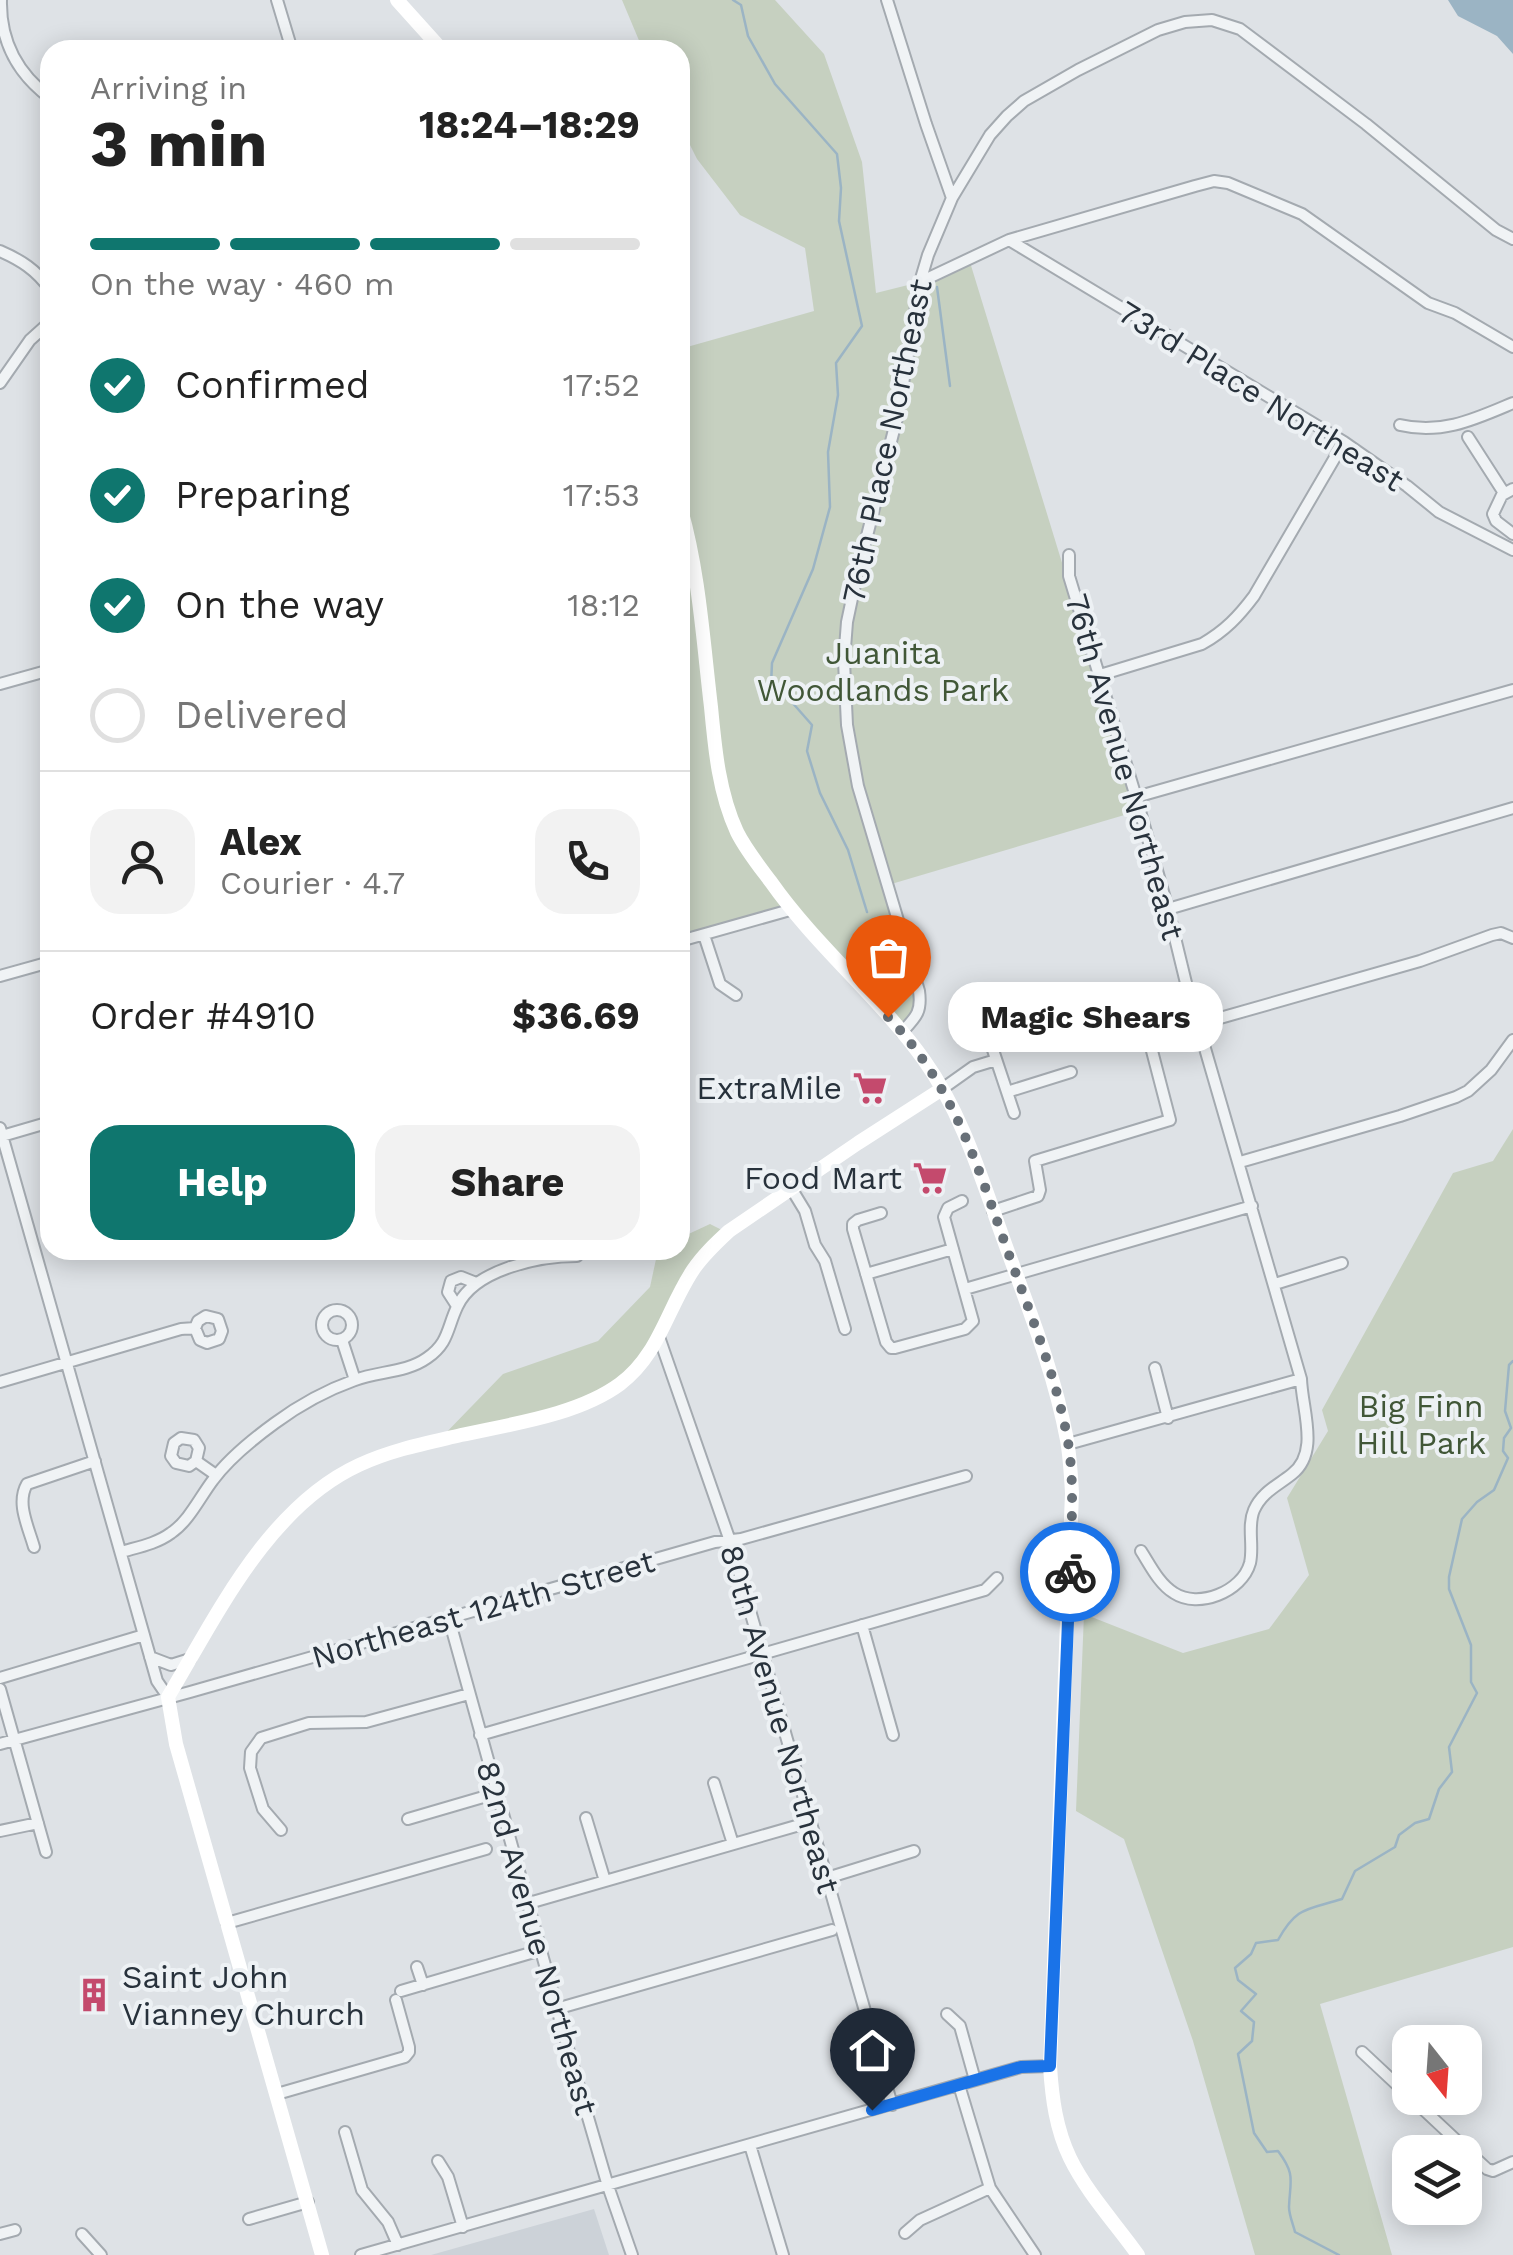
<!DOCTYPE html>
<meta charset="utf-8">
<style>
:root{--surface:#fff;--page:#f2f2f2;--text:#222;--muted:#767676;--line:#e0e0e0;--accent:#0f766e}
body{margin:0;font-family:"Work Sans",sans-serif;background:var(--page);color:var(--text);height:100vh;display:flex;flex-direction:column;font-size:38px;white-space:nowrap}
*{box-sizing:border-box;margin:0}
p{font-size:32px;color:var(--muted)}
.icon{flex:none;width:55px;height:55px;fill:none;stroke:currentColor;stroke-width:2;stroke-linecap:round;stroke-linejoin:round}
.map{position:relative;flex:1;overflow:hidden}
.side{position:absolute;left:40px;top:40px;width:650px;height:1220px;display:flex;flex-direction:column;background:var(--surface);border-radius:30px;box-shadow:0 5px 25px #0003}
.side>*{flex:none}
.needle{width:65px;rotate:163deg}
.controls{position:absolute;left:1392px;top:2025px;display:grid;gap:20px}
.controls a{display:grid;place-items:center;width:90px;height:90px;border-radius:20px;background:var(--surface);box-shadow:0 5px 25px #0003;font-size:50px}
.pin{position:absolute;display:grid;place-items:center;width:85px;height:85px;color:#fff;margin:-102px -42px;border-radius:50% 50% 50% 0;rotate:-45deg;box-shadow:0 0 10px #0007}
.pin .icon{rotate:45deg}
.courier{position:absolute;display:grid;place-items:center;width:100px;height:100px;margin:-50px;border:8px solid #1a73e8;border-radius:50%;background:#fff;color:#222;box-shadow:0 2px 12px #0007}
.bubble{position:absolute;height:70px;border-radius:30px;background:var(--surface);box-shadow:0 5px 25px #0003;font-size:32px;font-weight:700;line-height:70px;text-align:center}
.head em{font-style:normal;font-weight:700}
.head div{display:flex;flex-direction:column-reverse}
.head{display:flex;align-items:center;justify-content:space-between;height:170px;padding:0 50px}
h1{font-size:65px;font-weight:700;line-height:75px}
.bar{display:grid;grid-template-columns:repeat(4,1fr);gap:15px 10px;align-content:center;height:120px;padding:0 50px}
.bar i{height:12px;border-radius:8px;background:var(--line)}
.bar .current{background:var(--accent)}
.bar p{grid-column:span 4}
.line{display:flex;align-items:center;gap:25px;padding:0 50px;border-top:2px solid var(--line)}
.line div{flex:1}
.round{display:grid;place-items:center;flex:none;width:105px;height:105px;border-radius:30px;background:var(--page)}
ol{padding:0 50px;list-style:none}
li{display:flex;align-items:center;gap:30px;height:110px}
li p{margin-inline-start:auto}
li .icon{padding:10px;border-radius:50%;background:var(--accent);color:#fff;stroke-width:4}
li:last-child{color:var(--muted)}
li i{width:55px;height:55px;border:5px solid var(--line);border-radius:50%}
.primary-button{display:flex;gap:20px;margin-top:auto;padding:20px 50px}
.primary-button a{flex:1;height:115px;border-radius:30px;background:var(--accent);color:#fff;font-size:40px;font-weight:700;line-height:115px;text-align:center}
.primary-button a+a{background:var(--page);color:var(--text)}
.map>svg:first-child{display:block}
.built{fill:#ccd2d8}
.green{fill:#c6d0c0}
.water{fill:#9bb4c4}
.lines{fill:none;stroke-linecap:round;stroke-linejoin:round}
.stream{stroke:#9bb4c4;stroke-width:2.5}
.street-casing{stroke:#a4aab0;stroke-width:14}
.street{stroke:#f0f3f5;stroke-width:10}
.secondary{stroke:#fff;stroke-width:14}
.done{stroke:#687078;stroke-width:10;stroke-dasharray:0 18}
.route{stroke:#1a73e8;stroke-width:12}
.labels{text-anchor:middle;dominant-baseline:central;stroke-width:8;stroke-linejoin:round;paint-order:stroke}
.street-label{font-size:32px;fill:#28323c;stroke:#edf1f4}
.park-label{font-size:32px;fill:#415737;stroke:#edf1f4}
.poi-label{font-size:32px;fill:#28323c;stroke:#edf1f4;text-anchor:end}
</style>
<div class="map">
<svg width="1513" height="2255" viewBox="0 0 1513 2255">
<rect width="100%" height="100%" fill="#dee2e6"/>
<path class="built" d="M594 2209 609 2255H431Z"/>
<path class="green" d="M622 0H775L824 54 862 162 876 293 920 282 969 259 1138 811 888 885 921 1005 902 1032 790 910 680 941V349L814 311 805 248 740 215 697 159 680 125V50H643Z
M1513 1129V1947L1320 2004 1392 2255H1255L1193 2041 1124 1839 1076 1811 1084 1614 1183 1653 1269 1629 1309 1575 1287 1498 1328 1431 1322 1410 1453 1173 1493 1161Z
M710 1224 724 1231 659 1337 603 1395 439 1440 503 1374 598 1341 650 1287 658 1250H680V1238Z"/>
<path class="water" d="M1448 0H1513V54L1497 36 1458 16Z"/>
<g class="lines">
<path class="stream" d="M733 0 741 5 748 36 775 84 837 154 841 188 839 221 862 326 836 363 838 395 828 452 830 507 813 569 772 663 771 685 790 700 812 725 807 751 820 793 848 850 867 912
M937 287 950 386
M1339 2255 1295 2232C1293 2224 1289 2215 1289 2207 1290 2180 1296 2175 1278 2151L1267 2152 1254 2133 1238 2054 1252 2041 1254 2022 1241 2011 1256 1994 1238 1980 1235 1968 1251 1954 1256 1943 1278 1940C1297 1906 1307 1910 1342 1899L1355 1871 1395 1847 1399 1835 1415 1823 1429 1819 1439 1789 1452 1772 1449 1747 1477 1693 1471 1682V1645L1449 1589V1577L1462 1519 1477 1502 1494 1490 1508 1458 1503 1451 1504 1438 1511 1428 1505 1411 1509 1365 1513 1361"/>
<g class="street-casing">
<path id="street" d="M1 0C0 42 18 74 50 98
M277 0 292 50
M887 0 926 124 952 198
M1009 240 1344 442 1407 486 1439 512 1513 550
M0 251C21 260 36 270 50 289
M920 282 1009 240 1195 186 1214 181 1228 183 1302 214 1428 303 1455 313 1513 347
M0 383 30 340 50 322
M1400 425C1442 435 1475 419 1513 403
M1468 437 1504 493
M1513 489 1502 495 1493 514 1496 521 1513 534
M1069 555V576L1136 797 1168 909 1186 983 1301 1379C1302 1410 1320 1452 1292 1474 1277 1486 1262 1492 1254 1510 1247 1526 1254 1546 1250 1563 1242 1592 1198 1609 1174 1593 1159 1584 1150 1565 1141 1551
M1100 675 1202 644C1225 631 1239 616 1254 596L1344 442
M0 684 50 670
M1136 797 1513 690
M1168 909 1513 808
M704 935 720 984 736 995
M680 941 790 910
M0 976 50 962
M1199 1024 1420 961 1492 935 1501 933 1513 938
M902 1032C916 1017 922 1012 919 991L858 786 847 725 844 661 847 622 857 575 898 414 920 282 928 255 952 198 990 135 1007 116 1024 101 1078 70 1158 30 1185 22 1212 20 1240 29 1366 124 1496 230 1513 239
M942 1089 973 1067 996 1060
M1007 1092 1071 1072
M1014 1113 988 1035 986 1024 994 1014 1045 1001 1059 1017
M0 1128 157 1681 168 1697
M2 1136 50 1122
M1240 1162 1400 1116 1456 1097 1468 1091 1491 1070 1513 1040
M791 1188 805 1211 815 1245 825 1261 845 1329
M993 1211 1038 1196 1040 1190 1035 1161 1170 1120 1151 1047 1202 1032
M881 1213 858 1220 853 1224V1229L886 1342 891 1348H895L965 1329 973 1321 944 1217 948 1208 962 1201
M866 1274 953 1249
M1275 1284 1342 1263
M965 1289 1252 1206
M457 1306 448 1292 451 1281 461 1277 476 1283
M322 1325a15 15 0 1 1 30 0a15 15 0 1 1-30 0Z
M659 1337 730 1541 892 2105
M342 1340 355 1380
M1155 1368 1168 1418
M0 1382 181 1329 195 1328 198 1321 206 1316 218 1319 222 1331 219 1339 207 1343 200 1340 195 1328
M1068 1444 1301 1379
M196 1461 189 1466 176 1463 171 1456 174 1443 181 1438 194 1440 199 1448 196 1461 216 1475
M34 1547C28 1526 16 1503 27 1484L95 1461
M121 1552C138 1547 156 1544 171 1533 189 1521 200 1497 213 1480 229 1458 253 1439 275 1423 298 1406 327 1390 355 1380 378 1371 406 1373 427 1358 449 1343 447 1328 457 1307 474 1269 540 1256 577 1256
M449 1619 571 2059 608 2186 632 2255
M862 1625 893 1735
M150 1657 171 1665 190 1659
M0 1678 144 1635
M0 1689 46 1852
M480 1735 985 1590 997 1578
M0 1744 190 1692 715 1542 741 1539 966 1476
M714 1783 733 1844
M586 1818 605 1881
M408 1819 497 1793
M281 1830 263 1809 250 1768 251 1752 261 1738 309 1723 366 1722 469 1694
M0 1831 38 1823
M827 1878 914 1851
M529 1903 810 1822
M227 1923 486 1849
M417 1967 423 1985
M401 1991 541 1950
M556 2009 832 1930
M947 2014 960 2026 975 2080
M1362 2052 1487 2169 1493 2171 1513 2162
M959 2085 990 2188 1035 2255
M277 2094 405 2057 409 2052V2047L396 2000
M345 2132 362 2190 388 2222 398 2245
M750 2145 783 2255
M438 2161 448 2177 463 2227
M249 2219 308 2202
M905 2233 920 2220 990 2188
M0 2234 15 2230
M82 2234 101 2255
M361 2255 1021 2067 1050 2066"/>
</g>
<use href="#street" class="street"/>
<path class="secondary" d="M397 0 442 50
M680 506C699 571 703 640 711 707 715 750 719 793 737 832 746 850 759 866 771 882 816 946 878 996 924 1060 962 1113 981 1177 1003 1238 1027 1305 1054 1370 1067 1440 1070 1457 1071 1475 1072 1493L1050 2066C1052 2098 1056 2129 1070 2158 1087 2193 1116 2224 1138 2255
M322 2255 176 1744 168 1697C217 1615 268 1507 359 1465 391 1450 427 1443 461 1435 511 1424 578 1415 620 1384 659 1355 667 1309 693 1270 703 1255 716 1243 729 1231L858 1143 942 1089"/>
</g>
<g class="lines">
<path class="done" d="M888 1017C960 1092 981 1180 1016 1274 1036 1329 1058 1384 1068 1442 1075 1485 1071 1529 1070 1572"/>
<path class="route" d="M872 2110 1021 2067 1050 2066 1070 1572"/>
</g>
<defs>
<g id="supermarket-bare" transform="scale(2.7)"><path d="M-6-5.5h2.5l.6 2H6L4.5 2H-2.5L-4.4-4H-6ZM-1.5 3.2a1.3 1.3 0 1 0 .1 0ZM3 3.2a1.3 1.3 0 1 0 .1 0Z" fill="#c44a6d" stroke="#edf1f4" stroke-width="2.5" paint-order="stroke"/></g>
<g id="building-bare" transform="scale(2.7)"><path d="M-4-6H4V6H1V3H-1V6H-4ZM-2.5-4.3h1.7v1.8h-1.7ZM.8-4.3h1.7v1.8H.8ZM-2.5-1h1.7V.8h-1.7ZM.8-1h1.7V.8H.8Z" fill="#c44a6d" stroke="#edf1f4" stroke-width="2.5" paint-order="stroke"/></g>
</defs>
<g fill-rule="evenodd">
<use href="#supermarket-bare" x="870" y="1088"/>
<use href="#supermarket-bare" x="930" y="1178"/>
<use href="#building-bare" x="94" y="1995"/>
</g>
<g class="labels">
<g class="street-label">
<text transform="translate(1261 396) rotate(32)">73rd Place Northeast</text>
<text transform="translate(887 441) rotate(-78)">76th Place Northeast</text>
<text transform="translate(1125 767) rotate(74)">76th Avenue Northeast</text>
<text transform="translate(483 1609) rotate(-16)">Northeast 124th Street</text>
<text transform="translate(780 1719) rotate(74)">80th Avenue Northeast</text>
<text transform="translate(537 1938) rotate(74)">82nd Avenue Northeast</text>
</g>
<g class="park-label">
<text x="883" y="653">Juanita<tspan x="883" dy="37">Woodlands Park</tspan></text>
<text x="1421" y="1406">Big Finn<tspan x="1421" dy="37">Hill Park</tspan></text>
</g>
<g class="poi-label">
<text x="842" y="1088">ExtraMile</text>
<text x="902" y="1178">Food Mart</text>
<text x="122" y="1977" text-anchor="start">Saint John<tspan x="122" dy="37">Vianney Church</tspan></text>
</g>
</g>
</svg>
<div class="controls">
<a><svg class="needle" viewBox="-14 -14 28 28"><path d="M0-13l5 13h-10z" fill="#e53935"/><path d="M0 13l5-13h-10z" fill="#767676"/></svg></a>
<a><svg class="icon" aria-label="layers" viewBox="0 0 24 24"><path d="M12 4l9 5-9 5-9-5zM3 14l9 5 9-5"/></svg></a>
</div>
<div class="pin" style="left:888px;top:1017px;background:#ea580c"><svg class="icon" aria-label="bag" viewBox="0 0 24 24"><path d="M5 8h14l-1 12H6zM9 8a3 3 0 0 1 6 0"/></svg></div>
<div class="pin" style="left:872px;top:2110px;background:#1f2937"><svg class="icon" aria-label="home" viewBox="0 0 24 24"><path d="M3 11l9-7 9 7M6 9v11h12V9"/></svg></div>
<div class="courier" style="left:1070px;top:1572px"><svg class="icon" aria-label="bike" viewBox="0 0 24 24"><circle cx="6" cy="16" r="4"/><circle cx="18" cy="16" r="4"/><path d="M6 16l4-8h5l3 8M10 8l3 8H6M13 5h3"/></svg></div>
<div class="bubble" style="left:948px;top:982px;width:275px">Magic Shears</div>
<section class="side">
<div class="head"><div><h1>3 min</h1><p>Arriving in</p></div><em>18:24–18:29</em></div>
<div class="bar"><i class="current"></i><i class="current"></i><i class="current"></i><i></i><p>On the way · 460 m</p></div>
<ol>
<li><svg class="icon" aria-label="check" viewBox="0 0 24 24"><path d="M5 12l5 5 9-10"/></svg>Confirmed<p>17:52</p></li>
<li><svg class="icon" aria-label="check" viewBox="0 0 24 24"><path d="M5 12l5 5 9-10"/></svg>Preparing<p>17:53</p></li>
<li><svg class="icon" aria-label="check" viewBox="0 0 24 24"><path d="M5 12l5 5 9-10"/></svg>On the way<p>18:12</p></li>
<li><i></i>Delivered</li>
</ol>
<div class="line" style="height:180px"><a class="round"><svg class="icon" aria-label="person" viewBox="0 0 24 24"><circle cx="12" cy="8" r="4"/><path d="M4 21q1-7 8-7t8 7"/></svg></a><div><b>Alex</b><p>Courier · 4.7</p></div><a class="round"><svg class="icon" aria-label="phone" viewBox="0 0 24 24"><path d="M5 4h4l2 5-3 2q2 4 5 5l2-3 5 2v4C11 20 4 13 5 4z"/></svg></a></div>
<div class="line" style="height:130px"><div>Order #4910</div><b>$36.69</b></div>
<div class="primary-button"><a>Help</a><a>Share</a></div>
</section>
</div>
